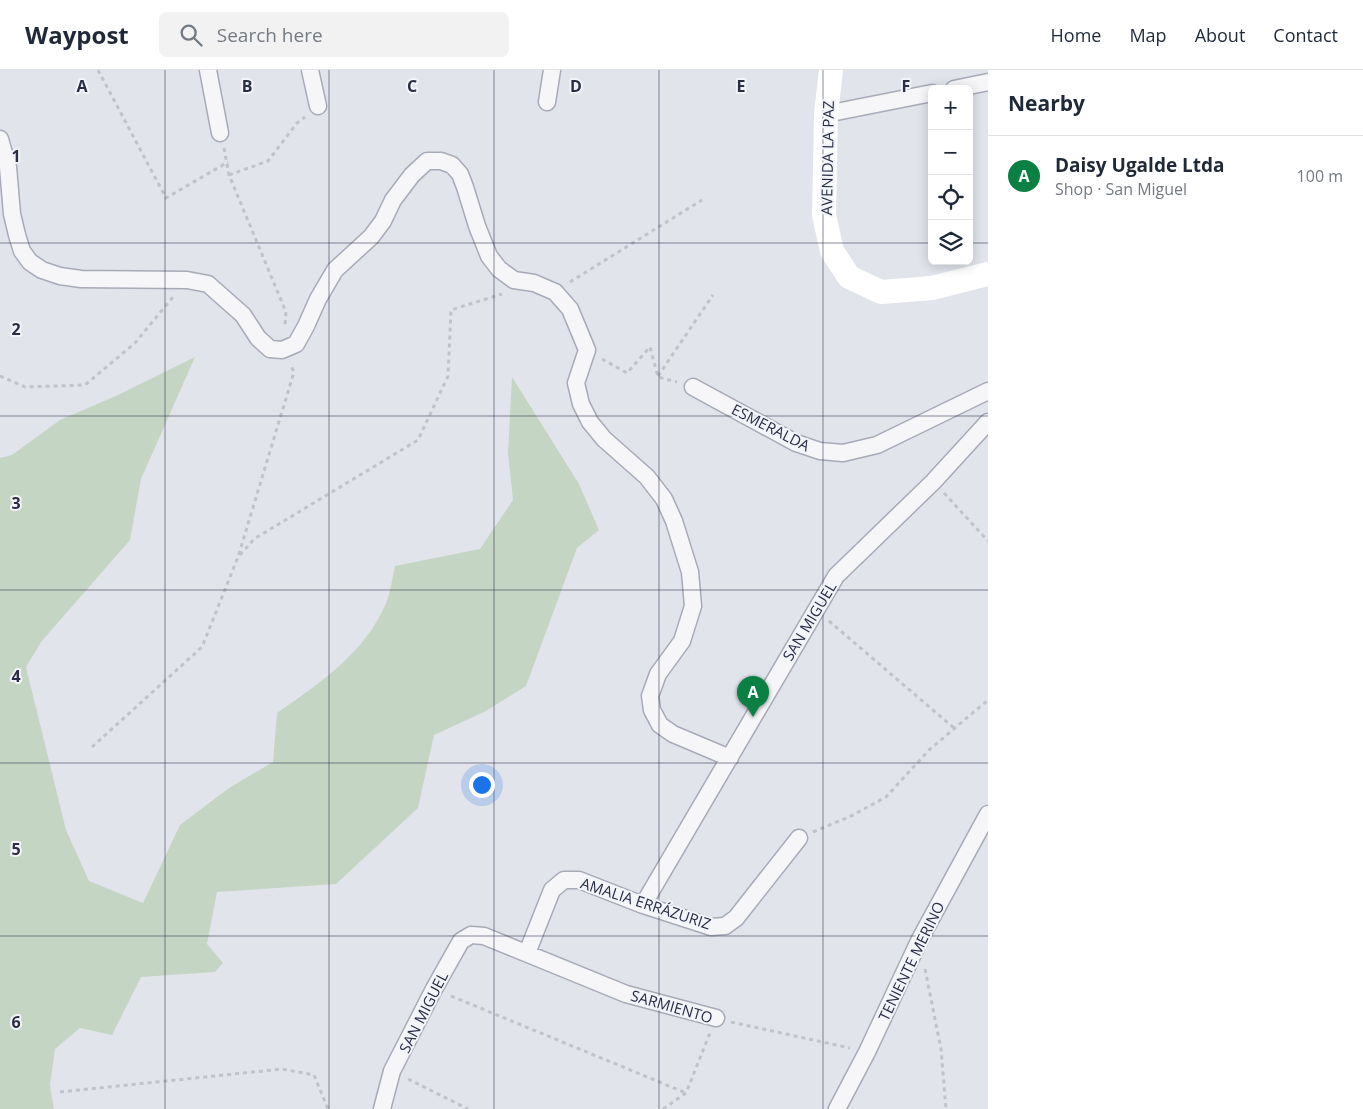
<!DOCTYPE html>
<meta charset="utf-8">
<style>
body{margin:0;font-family:"Open Sans",sans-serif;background:#f2f2f3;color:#1f2937}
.controls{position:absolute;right:15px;top:15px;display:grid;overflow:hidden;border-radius:8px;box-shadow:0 2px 12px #0003}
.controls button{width:45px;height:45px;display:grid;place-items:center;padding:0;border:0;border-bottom:1px solid #e0e1e3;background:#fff;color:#1f2937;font:25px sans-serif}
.you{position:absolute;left:481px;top:714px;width:18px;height:18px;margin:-12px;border:4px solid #fff;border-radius:50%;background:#1a73e8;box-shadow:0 0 0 8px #1a73e833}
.badge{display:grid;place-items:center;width:32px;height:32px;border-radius:50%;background:#0b8043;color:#fff;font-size:16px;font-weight:700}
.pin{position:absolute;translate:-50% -41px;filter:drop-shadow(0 1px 2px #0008)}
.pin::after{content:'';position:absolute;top:26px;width:18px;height:15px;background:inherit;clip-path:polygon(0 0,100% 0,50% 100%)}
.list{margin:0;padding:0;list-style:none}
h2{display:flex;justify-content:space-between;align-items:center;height:65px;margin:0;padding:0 20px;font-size:21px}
h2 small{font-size:16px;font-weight:400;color:#747a83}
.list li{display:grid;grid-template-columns:32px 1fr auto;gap:15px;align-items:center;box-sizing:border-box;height:80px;padding:0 20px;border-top:1px solid #e0e1e3}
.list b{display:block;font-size:19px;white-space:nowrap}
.list p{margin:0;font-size:16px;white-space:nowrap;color:#747a83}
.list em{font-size:16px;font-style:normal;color:#747a83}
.icon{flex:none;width:28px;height:28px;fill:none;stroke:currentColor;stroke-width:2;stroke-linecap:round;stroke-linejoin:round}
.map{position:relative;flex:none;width:988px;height:1039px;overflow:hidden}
header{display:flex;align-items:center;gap:30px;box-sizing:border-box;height:70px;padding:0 25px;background:#fff;border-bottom:1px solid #e0e1e3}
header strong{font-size:24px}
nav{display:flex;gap:28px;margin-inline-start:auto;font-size:18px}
.search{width:350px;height:45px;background:#f2f2f3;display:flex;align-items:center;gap:12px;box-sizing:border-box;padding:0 18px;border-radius:8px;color:#747a83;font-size:19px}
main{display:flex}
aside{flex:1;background:#fff}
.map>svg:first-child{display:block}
.green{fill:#c4d6c3}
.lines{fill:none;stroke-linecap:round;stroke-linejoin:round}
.street-casing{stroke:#a7aab7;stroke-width:19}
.path{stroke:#c1c2ca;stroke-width:3;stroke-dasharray:4 4;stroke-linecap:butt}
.street{stroke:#f6f6f9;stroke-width:16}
.secondary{stroke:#fff;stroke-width:24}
.grid{fill:none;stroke:#292e45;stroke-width:1;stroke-opacity:0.55}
.labels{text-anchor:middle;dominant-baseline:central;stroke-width:4;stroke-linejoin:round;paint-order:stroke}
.street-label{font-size:15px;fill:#292e45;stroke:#f2f4f9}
.grid-label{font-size:16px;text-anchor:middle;font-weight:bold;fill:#292e45;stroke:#f2f4f9;stroke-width:4;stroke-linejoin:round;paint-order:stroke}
</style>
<header>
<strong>Waypost</strong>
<div class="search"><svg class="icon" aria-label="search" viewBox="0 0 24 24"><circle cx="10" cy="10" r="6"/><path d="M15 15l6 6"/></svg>Search here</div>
<nav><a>Home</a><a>Map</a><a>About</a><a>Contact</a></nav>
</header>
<main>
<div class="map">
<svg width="988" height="1039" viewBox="0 0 988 1039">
<rect width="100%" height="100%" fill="#e2e4ec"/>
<path class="green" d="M195 287 141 409 130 470 41 572 26 597 66 760 89 811 143 833 180 755 229 718 273 692 277 643C320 613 365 583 386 533 391 522 392 508 395 496L480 479 513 430 508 383 512 307 579 414 599 460 577 478 526 616 486 641 434 665 418 738 336 814 217 822 207 874 223 893 215 902 141 907 112 965 80 958 55 979 50 1015 54 1039H0V388L12 385 60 350 118 325Z"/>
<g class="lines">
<g class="street-casing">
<path id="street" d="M208 0 220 63
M310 0 318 36
M954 19 988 12
M547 32 552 0
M826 44 932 23
M0 69 8 97 12 144 17 165 22 181 30 192 42 200 60 206 81 209 187 210 208 214 243 245 258 268 270 279 282 280 296 274 306 256 318 229 335 200 371 167 383 151 393 130 412 105 427 91H441L452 95 460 104 465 117 477 156 489 186 499 199 514 210 534 213 555 222 570 239 587 280 576 313 581 334 590 352 604 369 647 407 664 429 674 451 690 502 693 536 682 571 658 604 650 626 652 640 660 655 673 664 730 688
M693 317 796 373 820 381 843 383 877 375 988 321
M643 835 836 506 933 412 988 352
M527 883 552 820 564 810H579L643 835 711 857 725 856 736 848 799 768
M382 1039 392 1001 434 919 461 871 471 865 484 866 626 924 716 948
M837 1039 867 982 920 869 988 744"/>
</g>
<path class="path" d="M98 0 166 128 228 92
M224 78 229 105 286 242 285 255
M229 105 268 91 297 53 305 47
M570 212 702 130
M602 289 627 303 650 277 658 307 677 312
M0 306 25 317 85 315 135 273 173 227
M658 306 713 225
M944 423 988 471
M240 485 254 469 418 370 448 306 451 240 502 224
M829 551 954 658
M92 677 202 577 238 487 294 302 290 294
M813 762 851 746 886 727 929 680 988 630
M925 899 941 979 946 1039
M451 926 686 1023
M731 952 850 978
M408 1009 468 1039
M60 1022 282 999 314 1005 328 1039
M663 1039 686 1023 710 963"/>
<use href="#street" class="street"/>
<path class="secondary" d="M831 0 826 44 824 145 832 181 849 207 881 222 932 218 988 204"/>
</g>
<path class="grid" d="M165 0V1039M329 0V1039M494 0V1039M659 0V1039M823 0V1039M0 173H932M969 173H988M0 346H988M0 520H988M0 693H988M0 866H988"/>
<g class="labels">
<g class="street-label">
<text transform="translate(827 88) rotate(-89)">AVENIDA LA PAZ</text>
<text transform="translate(771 357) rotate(27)">ESMERALDA</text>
<text transform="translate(809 551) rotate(-59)">SAN MIGUEL</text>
<text transform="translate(646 833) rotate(18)">AMALIA ERRÁZURIZ</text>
<text transform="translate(911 891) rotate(-64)">TENIENTE MERINO</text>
<text transform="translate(672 936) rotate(16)">SARMIENTO</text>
<text transform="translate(423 942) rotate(-63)">SAN MIGUEL</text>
</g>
</g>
<g class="grid-label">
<text x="82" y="22">A</text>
<text x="247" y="22">B</text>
<text x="412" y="22">C</text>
<text x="576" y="22">D</text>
<text x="741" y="22">E</text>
<text x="906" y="22">F</text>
<text x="16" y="92">1</text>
<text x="16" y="265">2</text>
<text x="16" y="439">3</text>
<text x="16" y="612">4</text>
<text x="16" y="785">5</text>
<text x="16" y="958">6</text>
</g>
</svg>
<div class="controls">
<button>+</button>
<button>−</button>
<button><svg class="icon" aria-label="locate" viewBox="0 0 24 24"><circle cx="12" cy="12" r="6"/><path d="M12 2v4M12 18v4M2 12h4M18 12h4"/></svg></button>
<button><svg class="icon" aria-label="layers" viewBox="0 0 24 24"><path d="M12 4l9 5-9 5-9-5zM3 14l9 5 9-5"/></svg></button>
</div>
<div class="you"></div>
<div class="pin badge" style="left:753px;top:647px">A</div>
</div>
<aside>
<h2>Nearby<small></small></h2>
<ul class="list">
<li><span class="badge">A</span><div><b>Daisy Ugalde Ltda</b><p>Shop · San Miguel</p></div><em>100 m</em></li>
</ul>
</aside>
</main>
